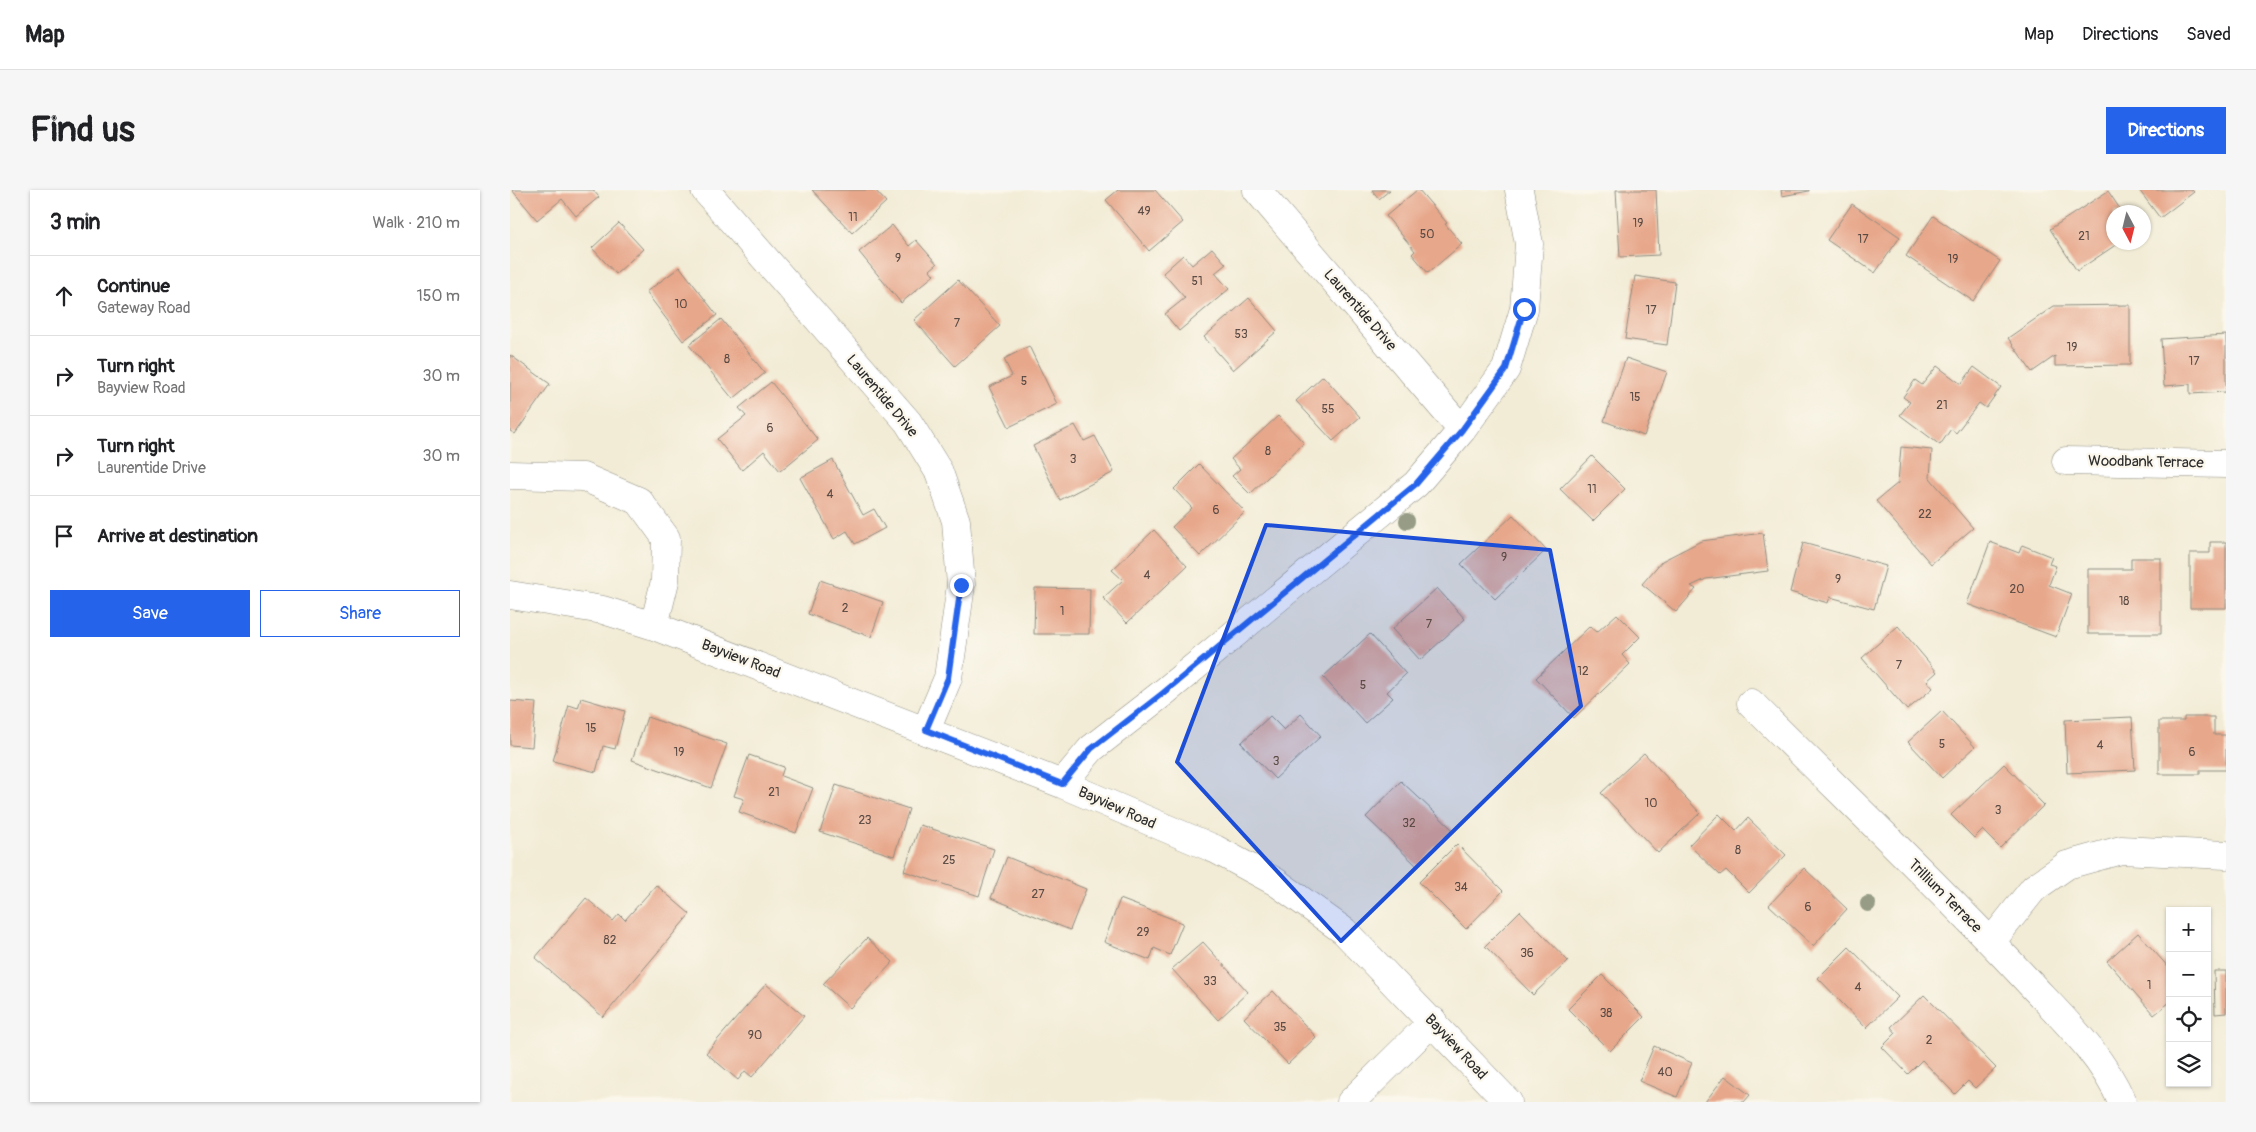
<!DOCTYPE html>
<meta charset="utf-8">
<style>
body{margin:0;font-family:Pangolin,sans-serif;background:#f6f6f6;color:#202124}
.controls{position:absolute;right:15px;bottom:15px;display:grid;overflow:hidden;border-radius:0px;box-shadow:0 1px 4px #0004}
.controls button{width:45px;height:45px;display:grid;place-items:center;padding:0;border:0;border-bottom:1px solid #e0e0e0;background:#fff;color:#202124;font:25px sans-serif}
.compass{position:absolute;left:1596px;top:15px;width:45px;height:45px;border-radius:50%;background:#fff;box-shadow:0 1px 4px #0004;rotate:173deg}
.stop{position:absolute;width:15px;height:15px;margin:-11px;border:4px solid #2563eb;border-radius:50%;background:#fff}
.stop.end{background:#2563eb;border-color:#fff;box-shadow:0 1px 5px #0008}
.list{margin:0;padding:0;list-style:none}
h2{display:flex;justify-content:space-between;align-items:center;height:65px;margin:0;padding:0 20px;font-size:21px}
h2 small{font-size:16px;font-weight:400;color:#757577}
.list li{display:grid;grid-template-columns:32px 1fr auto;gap:15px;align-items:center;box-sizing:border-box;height:80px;padding:0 20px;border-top:1px solid #e0e0e0}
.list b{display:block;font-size:19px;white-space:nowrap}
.list p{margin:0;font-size:16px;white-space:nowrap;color:#757577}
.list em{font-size:16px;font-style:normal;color:#757577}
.actions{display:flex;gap:10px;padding:15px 20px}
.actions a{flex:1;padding:11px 0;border:1px solid #2563eb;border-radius:0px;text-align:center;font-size:18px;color:#2563eb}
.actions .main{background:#2563eb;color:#fff}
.icon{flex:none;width:28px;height:28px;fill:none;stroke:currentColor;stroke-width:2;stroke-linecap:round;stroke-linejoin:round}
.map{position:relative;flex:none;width:1716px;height:912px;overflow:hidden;border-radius:0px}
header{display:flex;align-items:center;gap:30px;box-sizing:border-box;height:70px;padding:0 25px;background:#fff;border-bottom:1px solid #e0e0e0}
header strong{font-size:24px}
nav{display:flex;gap:28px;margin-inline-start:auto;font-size:18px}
.intro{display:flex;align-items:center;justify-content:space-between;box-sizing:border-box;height:120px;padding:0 30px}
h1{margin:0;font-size:35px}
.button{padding:12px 22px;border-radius:0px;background:#2563eb;color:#fff;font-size:18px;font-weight:700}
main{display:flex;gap:30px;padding:0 30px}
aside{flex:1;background:#fff;border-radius:0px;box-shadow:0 1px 4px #0004}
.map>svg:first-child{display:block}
.building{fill:#e7a78b}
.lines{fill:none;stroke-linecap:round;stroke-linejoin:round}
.minor-casing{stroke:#8e8c80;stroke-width:29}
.minor{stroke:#fff;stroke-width:28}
.tree{fill:#969c85}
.route{stroke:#2563eb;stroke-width:6}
.marked{fill:#1d4ed8;fill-opacity:0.2;stroke:#1d4ed8;stroke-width:4;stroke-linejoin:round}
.labels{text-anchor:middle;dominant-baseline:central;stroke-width:4.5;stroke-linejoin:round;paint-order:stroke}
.number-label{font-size:12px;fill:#5a4a43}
.street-label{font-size:15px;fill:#2b2b2b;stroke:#fbf7ec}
</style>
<header>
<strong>Map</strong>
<nav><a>Map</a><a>Directions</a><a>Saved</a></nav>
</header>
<div class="intro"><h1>Find us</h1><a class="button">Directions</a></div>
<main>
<aside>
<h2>3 min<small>Walk · 210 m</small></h2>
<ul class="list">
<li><svg class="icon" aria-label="ahead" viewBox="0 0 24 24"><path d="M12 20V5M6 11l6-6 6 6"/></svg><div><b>Continue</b><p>Gateway Road</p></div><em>150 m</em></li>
<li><svg class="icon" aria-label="right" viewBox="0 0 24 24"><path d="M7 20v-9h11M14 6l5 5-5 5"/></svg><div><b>Turn right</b><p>Bayview Road</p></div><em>30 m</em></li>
<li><svg class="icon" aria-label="right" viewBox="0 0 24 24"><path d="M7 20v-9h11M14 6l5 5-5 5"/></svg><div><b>Turn right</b><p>Laurentide Drive</p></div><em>30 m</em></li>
<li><svg class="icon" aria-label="arrive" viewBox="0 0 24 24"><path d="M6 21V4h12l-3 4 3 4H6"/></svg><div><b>Arrive at destination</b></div></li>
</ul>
<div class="actions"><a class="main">Save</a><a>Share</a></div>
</aside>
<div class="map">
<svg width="1716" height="912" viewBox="0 0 1716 912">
<rect width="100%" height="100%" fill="#fbf7ec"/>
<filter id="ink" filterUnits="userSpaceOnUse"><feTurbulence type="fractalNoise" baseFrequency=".02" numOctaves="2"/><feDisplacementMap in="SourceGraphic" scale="10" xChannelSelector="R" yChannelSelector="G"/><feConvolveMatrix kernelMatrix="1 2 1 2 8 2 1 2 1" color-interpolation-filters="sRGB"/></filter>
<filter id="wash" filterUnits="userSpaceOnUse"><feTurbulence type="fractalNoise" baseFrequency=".0096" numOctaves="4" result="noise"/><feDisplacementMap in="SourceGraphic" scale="20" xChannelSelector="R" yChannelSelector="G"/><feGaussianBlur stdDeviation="1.12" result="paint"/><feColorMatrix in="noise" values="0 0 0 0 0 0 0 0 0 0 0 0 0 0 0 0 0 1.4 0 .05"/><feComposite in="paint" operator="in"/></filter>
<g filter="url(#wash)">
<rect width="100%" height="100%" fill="#f2ecd6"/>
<g id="blocks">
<path class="building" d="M2 0H83L89 7 66 26 52 9 27 30Z
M302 0H365L376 12 342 43Z
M608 0H645L673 32 639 61 596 10Z
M862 0H880L869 9Z
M907 0H909L937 33 935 34 952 54 918 83 902 64 905 61 876 26Z
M1106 0H1146L1149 65 1110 67Z
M1271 0H1299V1L1272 6Z
M1629 0H1682L1684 2 1650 28Z
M1598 1 1612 22H1604V52H1610L1567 81 1540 39Z
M1342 14 1390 47 1365 83 1317 50Z
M1423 26 1490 71 1463 111 1396 66Z
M109 33 133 59 106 84 82 58Z
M382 35 399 56 406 50 427 74 420 80 424 85 391 113 349 62Z
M702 58 716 74 705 83 719 99 669 141 655 124 675 108 653 83 673 65 682 75Z
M170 77 207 125 173 151 136 102Z
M1125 86 1165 92 1157 155 1115 149Z
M448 90 490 136 445 176 404 130Z
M739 108 767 141 723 180 694 147Z
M1620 115V175L1545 176V166L1522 182 1498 148 1544 116Z
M211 129 255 183 223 209 179 155Z
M1716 145V202L1680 204V194L1654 196 1651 149Z
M519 156 547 214 499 237 479 197 502 186 494 169Z
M0 165 40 194 5 244 0 241Z
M1116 168 1157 182 1134 246 1094 231Z
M1427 176 1451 194 1464 177 1491 197 1476 218 1469 213 1446 243 1441 239 1430 255 1390 225 1400 212 1393 207 1405 190 1412 195Z
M813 186 850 227 823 251 786 211Z
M261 192 308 250 270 281 254 261 232 280 207 249 236 226 229 218Z
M768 226 794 253 740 304 722 286 730 279 721 269Z
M565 235 574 251 585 246 604 282 550 310 523 256Z
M1391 257 1422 260 1420 288 1463 338 1421 374 1366 311 1388 293Z
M1082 266 1115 299 1083 331 1050 299Z
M323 270 353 325 364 319 375 338 345 354 337 341 324 349 290 288Z
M689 274 735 322 690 366 662 337 682 318 664 299Z
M1003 325 1036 360 985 409 951 374Z
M644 340 677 376 617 433 593 408 613 390 602 380Z
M1253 343 1258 381 1196 389 1181 396 1186 399 1166 422 1132 394 1152 371 1191 351Z
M1480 352 1509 363 1512 355 1542 367 1539 374 1546 376 1539 395 1562 404 1546 447 1457 414Z
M1700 352H1716V418H1680V363H1700Z
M1293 353 1376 376 1364 419 1320 407 1318 413 1280 402Z
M1621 368H1651V444H1578V379H1621Z
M310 390 373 412 361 447 298 424Z
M525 398 580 399 579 444H524Z
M927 398 955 429 910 470 882 439Z
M1107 424 1130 447 1112 465 1120 474 1064 528 1026 488 1080 436 1087 442Z
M1388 436 1427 482 1417 491 1423 498 1397 520 1352 468Z
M860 444 896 484 877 502 883 508 855 533 813 487Z
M71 508 115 521 105 559 93 556 86 582 43 571 59 515 68 518Z
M0 511 26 513 22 557 0 555Z
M1432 521 1465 557 1432 588 1398 552Z
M791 524 811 546 765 589 731 553 760 526 774 540Z
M137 527 217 554 201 598 122 570Z
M1622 527 1625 580 1557 583 1555 530Z
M1674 527H1704V545H1716V580H1690V584H1649V531H1674Z
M1134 563 1190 623 1148 663 1091 603Z
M239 565 274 577 271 586 303 598 286 643 229 622 234 609 224 606Z
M1494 574 1534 615 1490 658 1472 640 1464 648 1441 625Z
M891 591 942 639 907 676 856 627Z
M326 595 399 619 384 666 310 642Z
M1209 624 1226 641 1238 628 1276 665 1239 703 1216 680 1210 685 1179 655Z
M410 635 484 659 469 706 394 681Z
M947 654 993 701 956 739 909 692Z
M497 667 576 699 560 740 481 708Z
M1294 678 1337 719 1303 756 1259 715Z
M146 695 180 724 93 827 25 768 76 708 103 731 109 724 115 730Z
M610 709 673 733 660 765 644 758 640 770 594 752Z
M1010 721 1058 771 1023 805 975 756Z
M1628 743 1660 779V812L1644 825 1597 771Z
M357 748 383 772 340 818 313 794Z
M693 752 738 802 708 830 662 779Z
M1339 757 1388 807 1356 838 1308 788Z
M1704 781H1716V823L1705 824Z
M1092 785 1134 827 1100 861 1058 819Z
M256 794 294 826 242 887 235 881 228 890 196 863Z
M763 801 806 847 778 874 734 828Z
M1414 805 1486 878 1465 898 1458 891 1445 904 1412 870 1398 884 1372 857 1386 843 1381 837Z
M1144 856 1182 873 1167 907 1129 891Z
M1215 886 1240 905 1234 912H1195Z"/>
</g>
</g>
<g filter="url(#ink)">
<use href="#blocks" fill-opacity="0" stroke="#8e8c80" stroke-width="1"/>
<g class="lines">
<g class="minor-casing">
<path id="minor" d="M195 0 398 232 429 282 446 331 451 395 438 488 416 540
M747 0 952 240
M1556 271 1716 274
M0 285 73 287 129 311 156 348 155 391 144 436
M0 405 93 420 144 436 552 594 705 659 766 692 834 741 998 912
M1241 513C1332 604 1426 693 1514 787 1549 825 1592 864 1612 912
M552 594 581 559 653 503 906 294 952 240 996 179 1014 119 1019 54 1009 0
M1481 752 1524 698 1557 675 1611 660 1716 665
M841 912 923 831"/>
</g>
<use href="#minor" class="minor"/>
</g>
<g class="tree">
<circle cx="897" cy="331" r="8"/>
<circle cx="1358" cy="714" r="8"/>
</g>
</g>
<g class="lines" filter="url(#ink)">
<path class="route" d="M451 395 438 488 416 540 552 594 581 559 653 503 906 294 952 240 996 179 1014 119"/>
</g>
<path class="marked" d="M756 335 1040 360 1071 516 831 751 667 572Z"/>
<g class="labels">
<g class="number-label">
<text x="634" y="21">49</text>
<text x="343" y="27">11</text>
<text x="1128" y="33">19</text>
<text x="917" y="44">50</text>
<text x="1574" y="46">21</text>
<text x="1353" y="49">17</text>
<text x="388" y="68">9</text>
<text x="1443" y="69">19</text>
<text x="687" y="91">51</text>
<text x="171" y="114">10</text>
<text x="1141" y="120">17</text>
<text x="447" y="133">7</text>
<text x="731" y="144">53</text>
<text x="1562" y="157">19</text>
<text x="217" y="169">8</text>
<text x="1684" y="171">17</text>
<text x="514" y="191">5</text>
<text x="1125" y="207">15</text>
<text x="1432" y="215">21</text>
<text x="818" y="219">55</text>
<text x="260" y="238">6</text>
<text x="758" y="261">8</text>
<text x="563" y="269">3</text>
<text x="1082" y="299">11</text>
<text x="320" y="304">4</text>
<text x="706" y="320">6</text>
<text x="1415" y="324">22</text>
<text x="994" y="367">9</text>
<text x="637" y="385">4</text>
<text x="1328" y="389">9</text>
<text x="1507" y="399">20</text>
<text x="1614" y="411">18</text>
<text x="335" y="418">2</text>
<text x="552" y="421">1</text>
<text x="919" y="434">7</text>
<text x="1389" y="475">7</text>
<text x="1073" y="481">12</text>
<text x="853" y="495">5</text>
<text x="81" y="538">15</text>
<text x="1432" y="554">5</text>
<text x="1590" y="555">4</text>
<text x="169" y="562">19</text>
<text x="1682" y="562">6</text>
<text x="766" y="571">3</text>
<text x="264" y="602">21</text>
<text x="1141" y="613">10</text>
<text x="1488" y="620">3</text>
<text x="355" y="630">23</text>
<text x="899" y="633">32</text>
<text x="1228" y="660">8</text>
<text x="439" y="670">25</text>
<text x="951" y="697">34</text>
<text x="528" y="704">27</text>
<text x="1298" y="717">6</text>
<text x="633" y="742">29</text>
<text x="100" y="750">82</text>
<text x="1017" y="763">36</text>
<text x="700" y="791">33</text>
<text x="1639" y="795">1</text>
<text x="1348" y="797">4</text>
<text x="1096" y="823">38</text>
<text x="770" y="837">35</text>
<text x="245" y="845">90</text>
<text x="1419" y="850">2</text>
<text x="1155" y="882">40</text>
</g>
<g class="street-label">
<text transform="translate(850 120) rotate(49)">Laurentide Drive</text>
<text transform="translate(372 206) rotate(50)">Laurentide Drive</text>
<text transform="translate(1636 272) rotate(1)">Woodbank Terrace</text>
<text transform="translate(231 469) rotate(21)">Bayview Road</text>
<text transform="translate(607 618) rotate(24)">Bayview Road</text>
<text transform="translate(1435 706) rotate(45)">Trillium Terrace</text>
<text transform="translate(946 857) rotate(47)">Bayview Road</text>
</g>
</g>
</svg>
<div class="controls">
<button>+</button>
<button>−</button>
<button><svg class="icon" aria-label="locate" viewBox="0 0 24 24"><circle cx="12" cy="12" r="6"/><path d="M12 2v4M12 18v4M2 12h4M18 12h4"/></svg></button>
<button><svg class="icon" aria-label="layers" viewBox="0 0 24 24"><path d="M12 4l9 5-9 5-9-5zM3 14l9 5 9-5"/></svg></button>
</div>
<svg class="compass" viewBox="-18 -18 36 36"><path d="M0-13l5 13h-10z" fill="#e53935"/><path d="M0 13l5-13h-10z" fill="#757577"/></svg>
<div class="stop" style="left:1014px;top:119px"></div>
<div class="stop end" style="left:451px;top:395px"></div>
</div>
</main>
